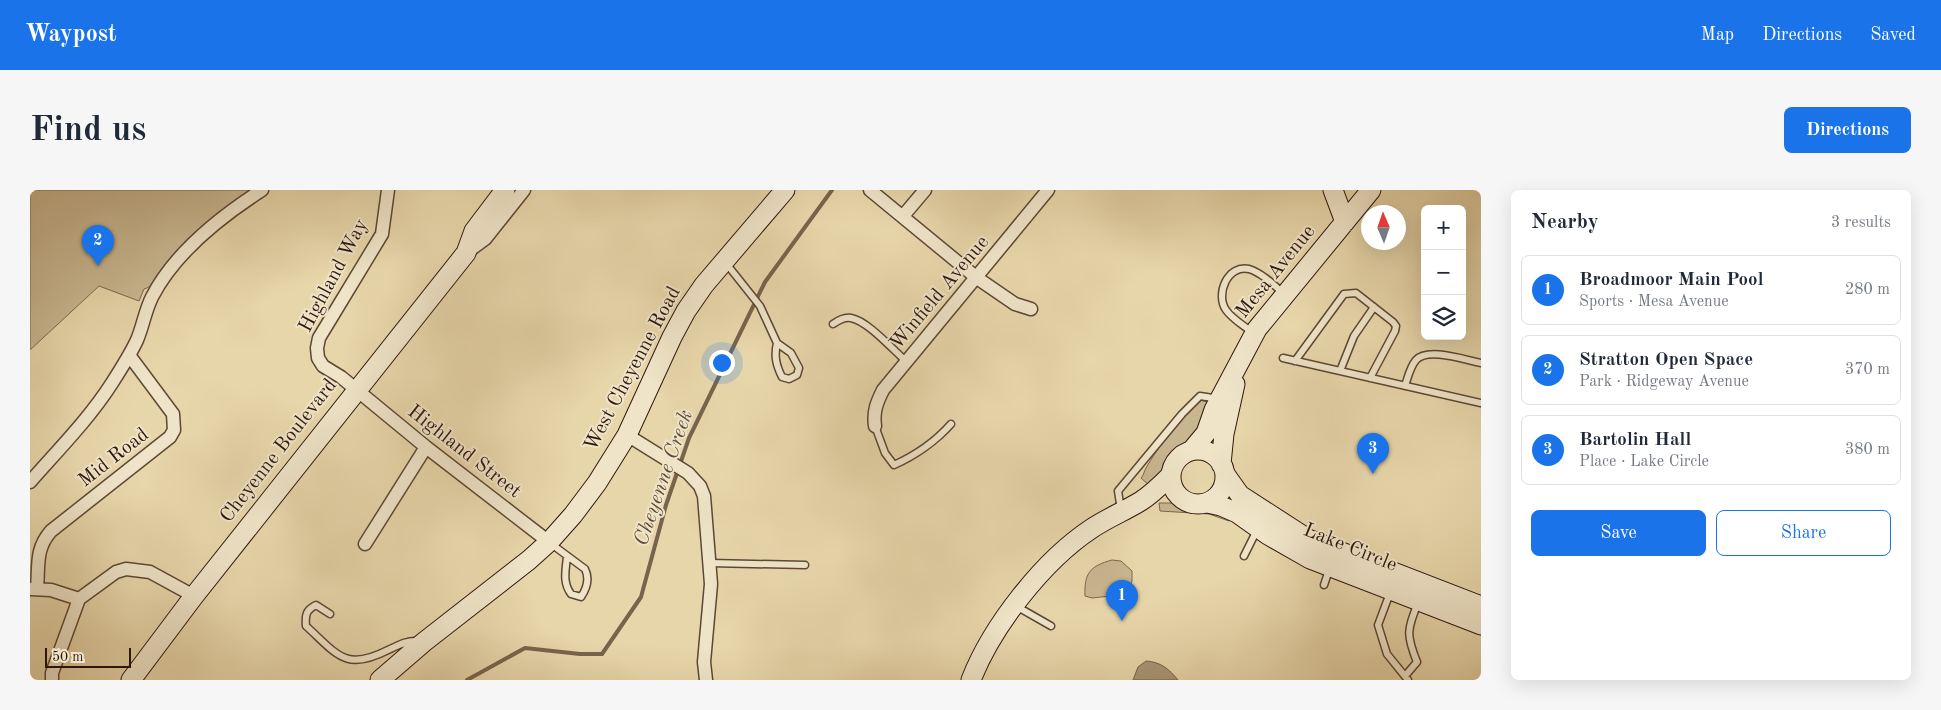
<!DOCTYPE html>
<meta charset="utf-8">
<style>
body{margin:0;font-family:"Old Standard TT",serif;background:#f6f6f7;color:#1f2937}
.controls{position:absolute;right:15px;top:15px;display:grid;overflow:hidden;border-radius:8px;box-shadow:0 5px 20px #0002}
.controls button{width:45px;height:45px;display:grid;place-items:center;padding:0;border:0;border-bottom:1px solid #e0e1e3;background:#fff;color:#1f2937;font:25px sans-serif}
.compass{position:absolute;left:1331px;top:15px;width:45px;height:45px;border-radius:50%;background:#fff;box-shadow:0 5px 20px #0002;rotate:358deg}
.scale{position:absolute;left:15px;bottom:12px;width:86px;box-sizing:border-box;padding-left:5px;border:2px solid #2f170f;border-top:0;font-size:14px;line-height:18px;white-space:nowrap;color:#2f170f;-webkit-text-stroke:4px #efe4c8;paint-order:stroke}
.you{position:absolute;left:691px;top:172px;width:18px;height:18px;margin:-12px;border:4px solid #fff;border-radius:50%;background:#1a73e8;box-shadow:0 0 0 8px #1a73e833}
.badge{display:grid;place-items:center;width:32px;height:32px;border-radius:50%;background:#1a73e8;color:#fff;font-size:16px;font-weight:700}
.pin{position:absolute;translate:-50% -41px;filter:drop-shadow(0 1px 2px #0008)}
.pin::after{content:'';position:absolute;top:26px;width:18px;height:15px;background:inherit;clip-path:polygon(0 0,100% 0,50% 100%)}
.list{margin:0;padding:0;list-style:none}
h2{display:flex;justify-content:space-between;align-items:center;height:65px;margin:0;padding:0 20px;font-size:21px}
h2 small{font-size:16px;font-weight:400;color:#747a83}
.list li{display:grid;grid-template-columns:32px 1fr auto;gap:15px;align-items:center;box-sizing:border-box;height:70px;margin:0 10px 10px;padding:0 10px;border:1px solid #e0e1e3;border-radius:8px}
.list b{display:block;font-size:19px;white-space:nowrap}
.list p{margin:0;font-size:16px;white-space:nowrap;color:#747a83}
.list em{font-size:16px;font-style:normal;color:#747a83}
.actions{display:flex;gap:10px;padding:15px 20px}
.actions a{flex:1;padding:11px 0;border:1px solid #1a73e8;border-radius:8px;text-align:center;font-size:18px;color:#1a73e8}
.actions .main{background:#1a73e8;color:#fff}
.icon{flex:none;width:28px;height:28px;fill:none;stroke:currentColor;stroke-width:2;stroke-linecap:round;stroke-linejoin:round}
.map{position:relative;flex:none;width:1451px;height:490px;overflow:hidden;border-radius:8px}
header{display:flex;align-items:center;gap:30px;box-sizing:border-box;height:70px;padding:0 25px;background:#1a73e8;color:#fff}
header strong{font-size:24px}
nav{display:flex;gap:28px;margin-inline-start:auto;font-size:18px}
.intro{display:flex;align-items:center;justify-content:space-between;box-sizing:border-box;height:120px;padding:0 30px}
h1{margin:0;font-size:35px}
.button{padding:12px 22px;border-radius:8px;background:#1a73e8;color:#fff;font-size:18px;font-weight:700}
main{display:flex;gap:30px;padding:0 30px}
aside{flex:1;background:#fff;border-radius:8px;box-shadow:0 5px 20px #0002}
.map>svg:first-child{display:block}
.green{fill:#c8b690;stroke:#7c6650}
.water{fill:#a89575;stroke:#78634c}
.lines{fill:none;stroke-linecap:round;stroke-linejoin:round}
.stream{stroke:#78634c;stroke-width:4}
.lane-casing{stroke:#5d4736;stroke-width:9}
.street-casing{stroke:#5d4736;stroke-width:15}
.secondary-casing{stroke:#2f170f;stroke-width:21}
.lane{stroke:#efe4c8;stroke-width:6}
.street{stroke:#efe4c8;stroke-width:12}
.secondary{stroke:#efe4c8;stroke-width:19}
.labels{text-anchor:middle;dominant-baseline:central;stroke-width:4;stroke-linejoin:round;paint-order:stroke}
.street-label{font-size:20px;fill:#2f170f;stroke:#efe4c8}
.water-label{font-size:21px;font-style:italic;fill:#5f4938;stroke:#efe4c8}
</style>
<header>
<strong>Waypost</strong>
<nav><a>Map</a><a>Directions</a><a>Saved</a></nav>
</header>
<div class="intro"><h1>Find us</h1><a class="button">Directions</a></div>
<main>
<div class="map">
<svg width="1451" height="490" viewBox="0 0 1451 490">
<rect width="100%" height="100%" fill="#e7d6aa"/>
<filter id="stains"><feTurbulence type="fractalNoise" baseFrequency=".004" numOctaves="4"/><feColorMatrix values="0 0 0 0 .2 0 0 0 0 .09 0 0 0 0 .02 0 0 0 .5 -.17"/></filter>
<radialGradient id="worn" r=".72"><stop offset=".6" stop-color="#630" stop-opacity="0"/><stop offset="1" stop-color="#630" stop-opacity=".3"/></radialGradient>
<path class="green" d="M0 0H221C197 19 166 37 146 62 138 73 127 96 114 99L109 111 69 96 0 160Z
M1170 210 1180 213 1174 234 1156 253 1141 264 1131 285 1121 297 1111 288C1114 285 1114 281 1116 278 1126 260 1154 221 1170 210Z
M1129 313H1145L1166 320 1180 319 1202 325 1199 331 1179 324 1130 321Z
M1082 370 1091 371 1102 381V391L1100 397 1090 402 1091 406 1082 410 1080 406 1062 408 1055 406C1054 383 1060 376 1082 370Z"/>
<path class="water" d="M1116 471C1131 472 1139 479 1148 490H1103L1108 477Z"/>
<g class="lines">
<path class="stream" d="M437 490 495 458 550 464H572L611 407 636 315 659 248 735 92 802 0"/>
<g class="lane-casing">
<path id="lane" d="M695 72 730 116 747 153 761 163 769 178 767 185 759 189 752 187C746 175 744 166 747 153
M803 134C809 130 814 127 821 128 838 131 863 160 877 172
M1223 143C1215 136 1203 130 1196 120 1185 104 1198 74 1219 79 1232 83 1244 95 1254 104
M1253 168 1451 213
M1265 171 1314 104 1326 103 1363 132 1366 136 1365 141 1340 188
M1310 181 1324 146 1344 117
M1375 196C1378 187 1380 177 1386 170 1398 157 1435 170 1451 173
M845 236 855 263 864 275C884 266 906 251 921 234
M1091 320 1088 301 1152 224 1170 206 1189 209
M520 353 555 379C560 389 557 398 551 407L541 404C532 392 536 379 537 366
M1214 366 1227 340
M680 373 775 375
M1294 395 1299 380
M1360 403 1348 435 1357 464 1378 490
M986 416 1021 436
M300 424 286 415C276 420 275 425 276 436 307 464 315 482 358 460 367 456 377 450 387 451
M1375 486 1387 472C1376 445 1377 439 1388 413"/>
</g>
<g class="street-casing">
<path id="street" d="M358 0 352 44 289 148 287 158 288 168 293 176 311 187 396 257 519 352
M840 0 947 88 985 114 1001 119
M873 26 895 0
M436 63 455 49 494 0
M845 236C843 221 847 212 853 200L1018 0
M597 245 658 283 670 296 674 306 681 394 674 472 676 490
M0 292C28 260 59 229 82 193 91 179 100 165 107 150 113 136 115 121 122 107 145 62 190 27 232 0
M335 354 396 257
M1 399 21 400 49 409
M7 399C9 376 5 359 21 341L140 247 144 240 143 224 99 165
M22 490V483L49 409 86 382 96 379 120 382 164 406"/>
</g>
<g class="secondary-casing">
<path id="secondary" d="M1303 0 1315 32
M1141 287a27 27 0 1 1 54 0a27 27 0 1 1-54 0Z
M1161 261 1176 243 1184 220 1227 139 1341 0
M1191 274 1194 244 1205 194
M1195 284 1210 305 1278 349 1451 416
M1177 313 1191 316 1207 323 1238 345 1280 369 1451 435
M101 490 164 406 436 63 444 41 475 0
M350 490 394 452 499 370 519 352 543 325 567 293 597 245 642 147 656 121 674 95 755 0
M941 490C962 436 1013 371 1061 339 1077 328 1095 321 1111 311 1122 304 1131 295 1140 286"/>
</g>
<use href="#lane" class="lane"/>
<use href="#street" class="street"/>
<use href="#secondary" class="secondary"/>
</g>
<g class="labels">
<g class="street-label">
<text transform="translate(1246 82) rotate(-51)">Mesa Avenue</text>
<text transform="translate(304 86) rotate(-62)">Highland Way</text>
<text transform="translate(910 103) rotate(-50)">Winfield Avenue</text>
<text transform="translate(603 179) rotate(-62)">West Cheyenne Road</text>
<text transform="translate(249 261) rotate(-52)">Cheyenne Boulevard</text>
<text transform="translate(434 262) rotate(38)">Highland Street</text>
<text transform="translate(84 268) rotate(-38)">Mid Road</text>
<text transform="translate(1320 358) rotate(22)">Lake Circle</text>
</g>
<g class="water-label">
<text transform="translate(634 288) rotate(-71)">Cheyenne Creek</text>
</g>
</g>
<rect width="100%" height="100%" filter="url(#stains)"/>
<rect width="100%" height="100%" fill="url(#worn)"/>
</svg>
<div class="controls">
<button>+</button>
<button>−</button>
<button><svg class="icon" aria-label="layers" viewBox="0 0 24 24"><path d="M12 4l9 5-9 5-9-5zM3 14l9 5 9-5"/></svg></button>
</div>
<svg class="compass" viewBox="-18 -18 36 36"><path d="M0-13l5 13h-10z" fill="#e53935"/><path d="M0 13l5-13h-10z" fill="#747a83"/></svg>
<div class="scale">50 m</div>
<div class="you"></div>
<div class="pin badge" style="left:1092px;top:431px">1</div>
<div class="pin badge" style="left:68px;top:76px">2</div>
<div class="pin badge" style="left:1343px;top:284px">3</div>
</div>
<aside>
<h2>Nearby<small>3 results</small></h2>
<ul class="list">
<li><span class="badge">1</span><div><b>Broadmoor Main Pool</b><p>Sports · Mesa Avenue</p></div><em>280 m</em></li>
<li><span class="badge">2</span><div><b>Stratton Open Space</b><p>Park · Ridgeway Avenue</p></div><em>370 m</em></li>
<li><span class="badge">3</span><div><b>Bartolin Hall</b><p>Place · Lake Circle</p></div><em>380 m</em></li>
</ul>
<div class="actions"><a class="main">Save</a><a>Share</a></div>
</aside>
</main>
